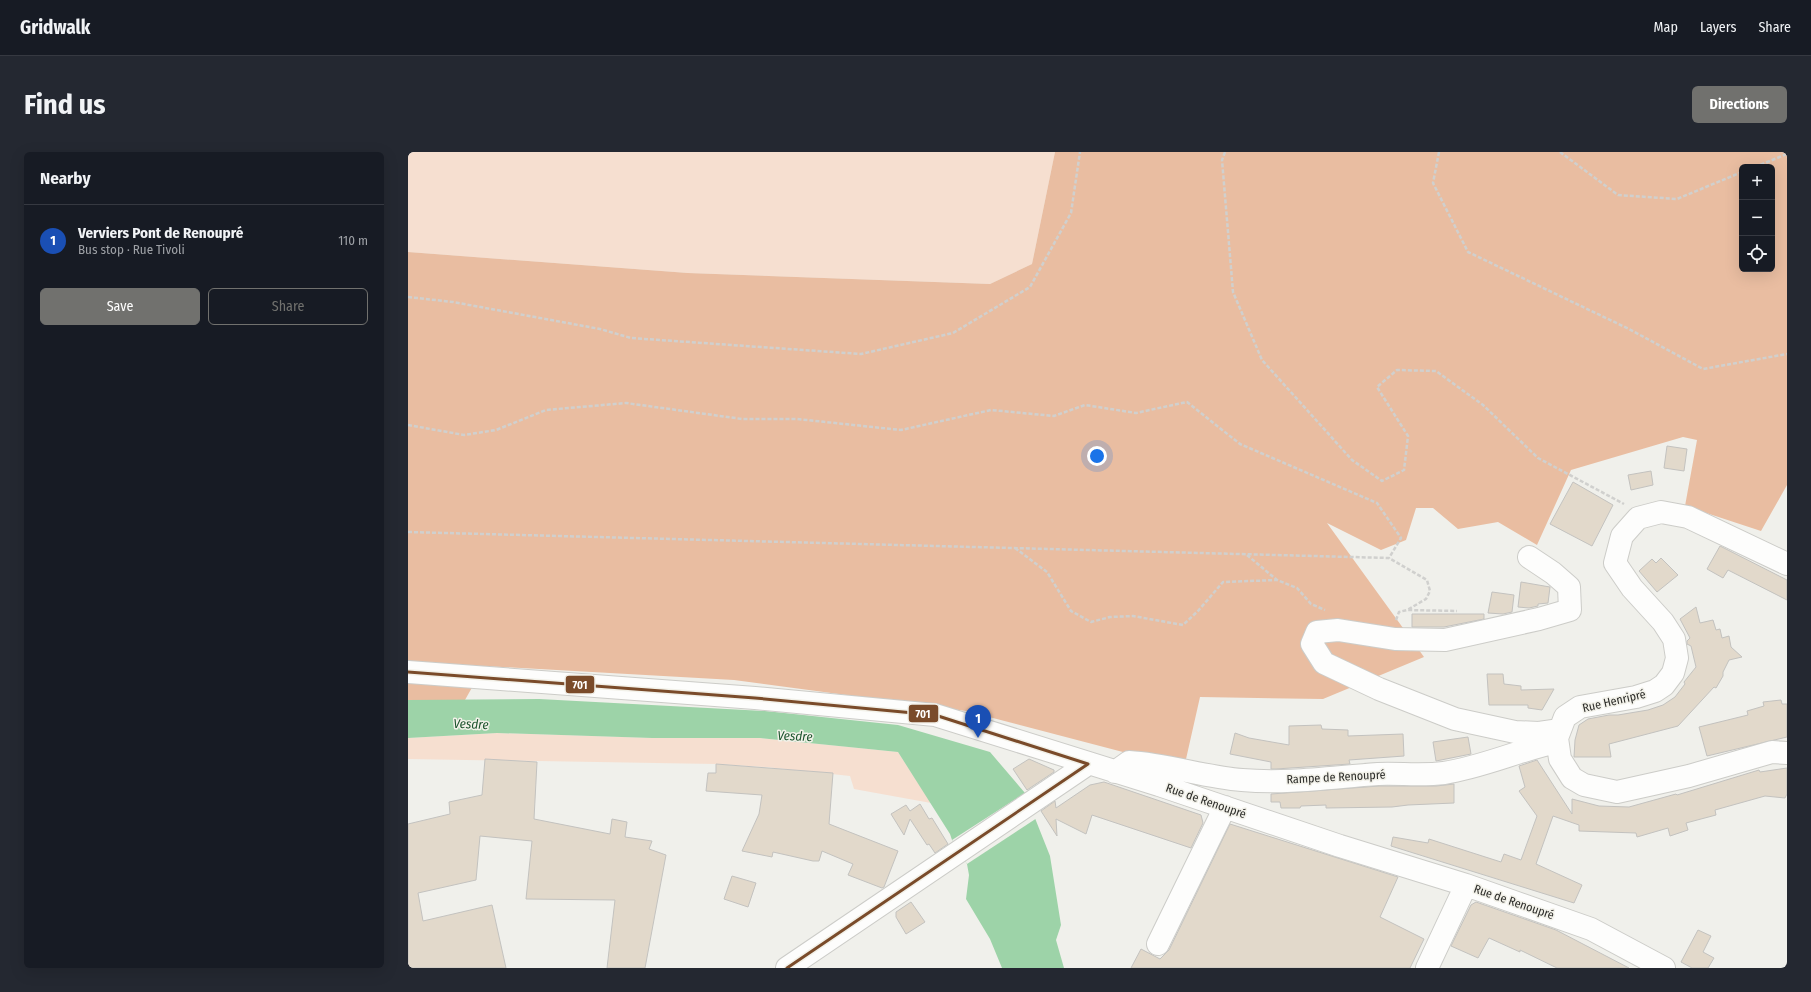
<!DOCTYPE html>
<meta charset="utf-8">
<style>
body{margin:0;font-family:"Fira Sans Condensed",sans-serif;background:#242831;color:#f1f3f6}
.controls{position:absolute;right:12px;top:12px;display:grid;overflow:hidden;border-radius:6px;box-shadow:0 4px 16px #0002}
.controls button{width:36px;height:36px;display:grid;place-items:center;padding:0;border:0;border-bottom:1px solid #363941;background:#171b24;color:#f1f3f6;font:20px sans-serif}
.you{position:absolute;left:689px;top:304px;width:14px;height:14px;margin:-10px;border:3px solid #fff;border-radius:50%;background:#1a73e8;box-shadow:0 0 0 6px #1a73e833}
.badge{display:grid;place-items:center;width:26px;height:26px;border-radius:50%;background:#71716e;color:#fff;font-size:13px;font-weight:700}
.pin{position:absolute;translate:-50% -33px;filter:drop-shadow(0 1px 2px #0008)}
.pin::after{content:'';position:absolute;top:21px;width:14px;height:12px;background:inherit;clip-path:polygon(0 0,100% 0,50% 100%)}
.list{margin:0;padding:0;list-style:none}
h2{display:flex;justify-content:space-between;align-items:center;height:52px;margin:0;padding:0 16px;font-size:17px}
h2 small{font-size:13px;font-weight:400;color:#9ea1a6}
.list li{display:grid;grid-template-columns:26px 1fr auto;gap:12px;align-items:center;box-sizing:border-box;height:72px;padding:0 16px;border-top:1px solid #363941}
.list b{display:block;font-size:15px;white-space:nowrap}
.list p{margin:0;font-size:13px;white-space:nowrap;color:#9ea1a6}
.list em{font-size:13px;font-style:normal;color:#9ea1a6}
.actions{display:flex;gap:8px;padding:12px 16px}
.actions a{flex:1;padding:9px 0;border:1px solid #71716e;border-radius:6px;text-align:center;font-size:14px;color:#71716e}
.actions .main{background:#71716e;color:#fff}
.icon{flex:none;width:22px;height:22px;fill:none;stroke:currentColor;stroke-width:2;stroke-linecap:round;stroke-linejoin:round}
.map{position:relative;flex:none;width:1379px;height:816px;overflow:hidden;border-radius:6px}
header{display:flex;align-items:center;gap:24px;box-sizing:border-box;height:56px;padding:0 20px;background:#171b24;border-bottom:1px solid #363941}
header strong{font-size:19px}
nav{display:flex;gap:22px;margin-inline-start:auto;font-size:14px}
.intro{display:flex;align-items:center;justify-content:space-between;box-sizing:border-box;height:96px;padding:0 24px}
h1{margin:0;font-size:28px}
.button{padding:10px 18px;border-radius:6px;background:#71716e;color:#fff;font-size:14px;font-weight:700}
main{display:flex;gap:24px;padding:0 24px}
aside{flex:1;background:#171b24;border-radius:6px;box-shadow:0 4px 16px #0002}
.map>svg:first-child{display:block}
.green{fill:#f6dfd0}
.forest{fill:#e9bda1;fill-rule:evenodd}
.water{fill:#9dd3a8}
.pier{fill:#f0f0eb}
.building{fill:#e2d9cb;stroke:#c3c2bf}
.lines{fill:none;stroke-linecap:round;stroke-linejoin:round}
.minor-casing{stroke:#ccccc8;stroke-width:24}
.path{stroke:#d0d0ce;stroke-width:2.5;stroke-dasharray:4 2;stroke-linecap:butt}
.minor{stroke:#fdfdfc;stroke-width:22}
.bus-1-casing{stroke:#f2f1e9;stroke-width:6}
.bus-1{stroke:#7a4b2a;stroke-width:3}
.labels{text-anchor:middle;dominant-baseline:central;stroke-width:3;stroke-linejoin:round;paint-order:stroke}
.street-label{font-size:12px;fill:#2d2d2a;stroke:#f2f1e9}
.water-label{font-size:13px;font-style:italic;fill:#1b532c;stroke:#f2f1e9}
.line-badge{stroke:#f2f1e9;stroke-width:1.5}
.badge-label{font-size:11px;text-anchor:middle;font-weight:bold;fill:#fff}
</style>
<header>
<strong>Gridwalk</strong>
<nav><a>Map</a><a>Layers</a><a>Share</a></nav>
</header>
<div class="intro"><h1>Find us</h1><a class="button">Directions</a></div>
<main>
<aside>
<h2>Nearby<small></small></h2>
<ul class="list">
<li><span class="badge" style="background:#1a4fb4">1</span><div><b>Verviers Pont de Renoupré</b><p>Bus stop · Rue Tivoli</p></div><em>110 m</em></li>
</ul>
<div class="actions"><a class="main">Save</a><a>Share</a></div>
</aside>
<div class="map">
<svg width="1379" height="816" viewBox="0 0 1379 816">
<rect width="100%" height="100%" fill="#f0f0eb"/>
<path class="green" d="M0 0H647L624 112 582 132 280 121 0 100Z
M89 581 244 586H352L490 600 523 651 446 637 442 624 358 615 308 612 0 607V586Z"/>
<path class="forest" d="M647 0H1379V333L1353 379 1277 354 1289 288 1275 285 1163 318 1129 393 1090 370 1050 377 1025 356H1008L998 388 973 398 919 371 1016 505 915 547 792 545 776 616 558 559 326 528 76 514 57 548H0V100L280 121 582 132 624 112ZM1334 15H1364V117H1334Z"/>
<path class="water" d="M131 547 357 559 490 573 582 600 617 641 642 704 653 773 648 788 656 816H594L582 787 558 747 561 723 559 712 544 688 542 682 490 600 352 586H244L89 581 0 586V548Z"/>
<path class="pier" d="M617 641 629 666 559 712 544 688Z"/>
<path class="building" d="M1259 294 1279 297 1276 319 1256 316Z
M1243 319 1245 333 1223 338 1220 323Z
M1165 330 1205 353 1184 394 1142 372Z
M1312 394 1379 428V448L1320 418 1315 426 1299 417Z
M1253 406 1270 423 1249 440 1231 419 1244 407 1248 411Z
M1113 430 1142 435 1140 451 1130 452V454L1121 456 1110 455Z
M1084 440 1106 443 1104 460 1095 462 1080 461Z
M1288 455 1292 471 1305 468 1308 478 1312 477 1314 486 1321 484 1323 495 1334 505 1321 508 1315 520V524L1308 536 1306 535 1270 574 1201 592 1203 605H1166L1167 588 1171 573 1180 567 1201 563H1210L1240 558 1255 553 1267 545 1277 532 1276 530 1288 515 1283 494 1279 492V489L1282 486 1272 467Z
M1004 462H1076V467L1036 475H1004Z
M1079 522H1095L1096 532 1113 534V538L1146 537 1134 558 1120 556V553H1081Z
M1373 548 1374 552H1379V585L1299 604 1291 575 1340 563 1339 559 1356 554 1355 550Z
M913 573 914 577 940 578V584L995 582 996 604 941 608 942 612 868 617H863V610L822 602 827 581 841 586 881 593V574Z
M1060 585 1063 602 1028 609 1025 590Z
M77 607 129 610 126 667 202 682 204 667 219 670 217 685 244 689 241 697 258 703 237 816H199L207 748 118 747 124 689 72 684 68 728 10 741 15 769 84 753 98 816H0V672L42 662 41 650 74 643Z
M621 607 646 618V620L619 638 605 617Z
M1129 608 1164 662V647L1191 654 1221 655 1268 642 1269 643 1351 618 1352 620 1379 616V642L1377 646 1357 644 1307 658 1308 663 1278 671 1280 678 1262 684 1260 676 1229 685 1228 681 1171 679V673L1145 664 1128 712 1174 733 1166 751 983 694 985 685 1020 691 1021 687 1093 710 1096 702 1113 708 1129 664 1111 639 1117 635 1111 614Z
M308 612 425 621 421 672 490 699 476 735 474 736 440 723 445 712 414 699 411 709H405L365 700 364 705 334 699 351 662 354 643 298 639 300 621H308Z
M696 630 793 663 795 671 783 696 684 663 678 682 648 667 649 684 633 659 647 649 648 656 682 633Z
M1046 632V651L1000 653 984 655 918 656V653L893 654 892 656H873L872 650H863V642L971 634H1028Z
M512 652 521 667 524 666 540 692 527 701 521 692 519 693 502 667 496 683 483 662 498 653 502 659Z
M822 672 990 725 972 765 1016 787 1002 816H723L733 797 752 807 761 798Z
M324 724 348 731 340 755 316 747Z
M503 750 517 770 498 782 488 765V760Z
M1068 750 1148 778 1221 816H1149L1112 798V800L1081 786 1070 806 1043 794 1063 753Z
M1290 778 1303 784 1295 800 1306 806 1300 816H1284L1273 810Z"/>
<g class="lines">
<g class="minor-casing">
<path id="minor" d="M1121 405 1145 421 1161 435 1162 458 1131 467 1037 488 987 487 930 478 909 480 904 492 916 511 971 537 1047 567 1107 580 1131 581 1152 578
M1379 412 1280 365 1253 360 1230 366 1214 384 1207 411 1224 436 1255 470 1266 487 1269 506 1265 521 1256 533 1247 539 1228 545 1172 555 1157 565 1149 586 1152 607 1164 626 1176 633 1209 640 1281 624 1364 600 1379 601
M0 520 347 546 527 563 751 633 932 694 1058 733 1183 777 1256 816
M707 620 721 610C759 612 796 625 834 628 879 632 925 625 970 622 991 621 1014 624 1036 621 1075 615 1111 598 1149 590
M750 792 817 655
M379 816 680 612
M1019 816 1058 733"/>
</g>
<path class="path" d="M817 0 814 8 825 140 854 208 944 308 974 329 996 318 1000 284 969 235 989 218 1028 219 1075 253 1130 306 1216 352
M1031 0 1025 31 1060 100 1221 177 1295 217 1379 202
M1152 0 1210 43 1269 47 1334 20
M1347 15 1379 2
M0 145 45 150 192 177 223 186 453 202 545 181 622 135 663 61 672 0
M0 273 56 283 88 278 138 258 218 251 334 267H389L493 278 583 258 646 264 677 253 728 261 779 250 832 292 969 351 993 386 981 406
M0 380 981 406 1019 428 1022 439 1018 447 999 458
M607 396 639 420 663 459 683 470 702 465 725 464 775 473 790 459 815 430 869 428 889 436 903 452 917 458
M839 403 869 428
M988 468 991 460 999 458 1049 459"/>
<use href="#minor" class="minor"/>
<g class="bus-1-casing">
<path id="bus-1" d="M0 520 347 546 527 563 680 612
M379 816 680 612"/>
</g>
<use href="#bus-1" class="bus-1"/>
</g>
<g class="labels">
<g class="street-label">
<text transform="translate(1206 549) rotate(-13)">Rue Henripré</text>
<text transform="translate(928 625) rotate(-3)">Rampe de Renoupré</text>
<text transform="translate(798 649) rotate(19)">Rue de Renoupré</text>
<text transform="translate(1106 750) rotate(19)">Rue de Renoupré</text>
</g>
<g class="water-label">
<text transform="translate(63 572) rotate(2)">Vesdre</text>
<text transform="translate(387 584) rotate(2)">Vesdre</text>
</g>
</g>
<g class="line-badge">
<rect x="157" y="523" width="30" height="19" rx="4" fill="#7a4b2a"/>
<rect x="500" y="552" width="31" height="19" rx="4" fill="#7a4b2a"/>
</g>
<g class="badge-label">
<text x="172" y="537">701</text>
<text x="515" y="566">701</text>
</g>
</svg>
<div class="controls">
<button>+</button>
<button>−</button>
<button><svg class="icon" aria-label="locate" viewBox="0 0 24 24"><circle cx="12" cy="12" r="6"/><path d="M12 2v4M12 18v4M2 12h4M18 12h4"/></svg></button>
</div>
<div class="you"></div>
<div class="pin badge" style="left:570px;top:586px;background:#1a4fb4">1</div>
</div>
</main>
